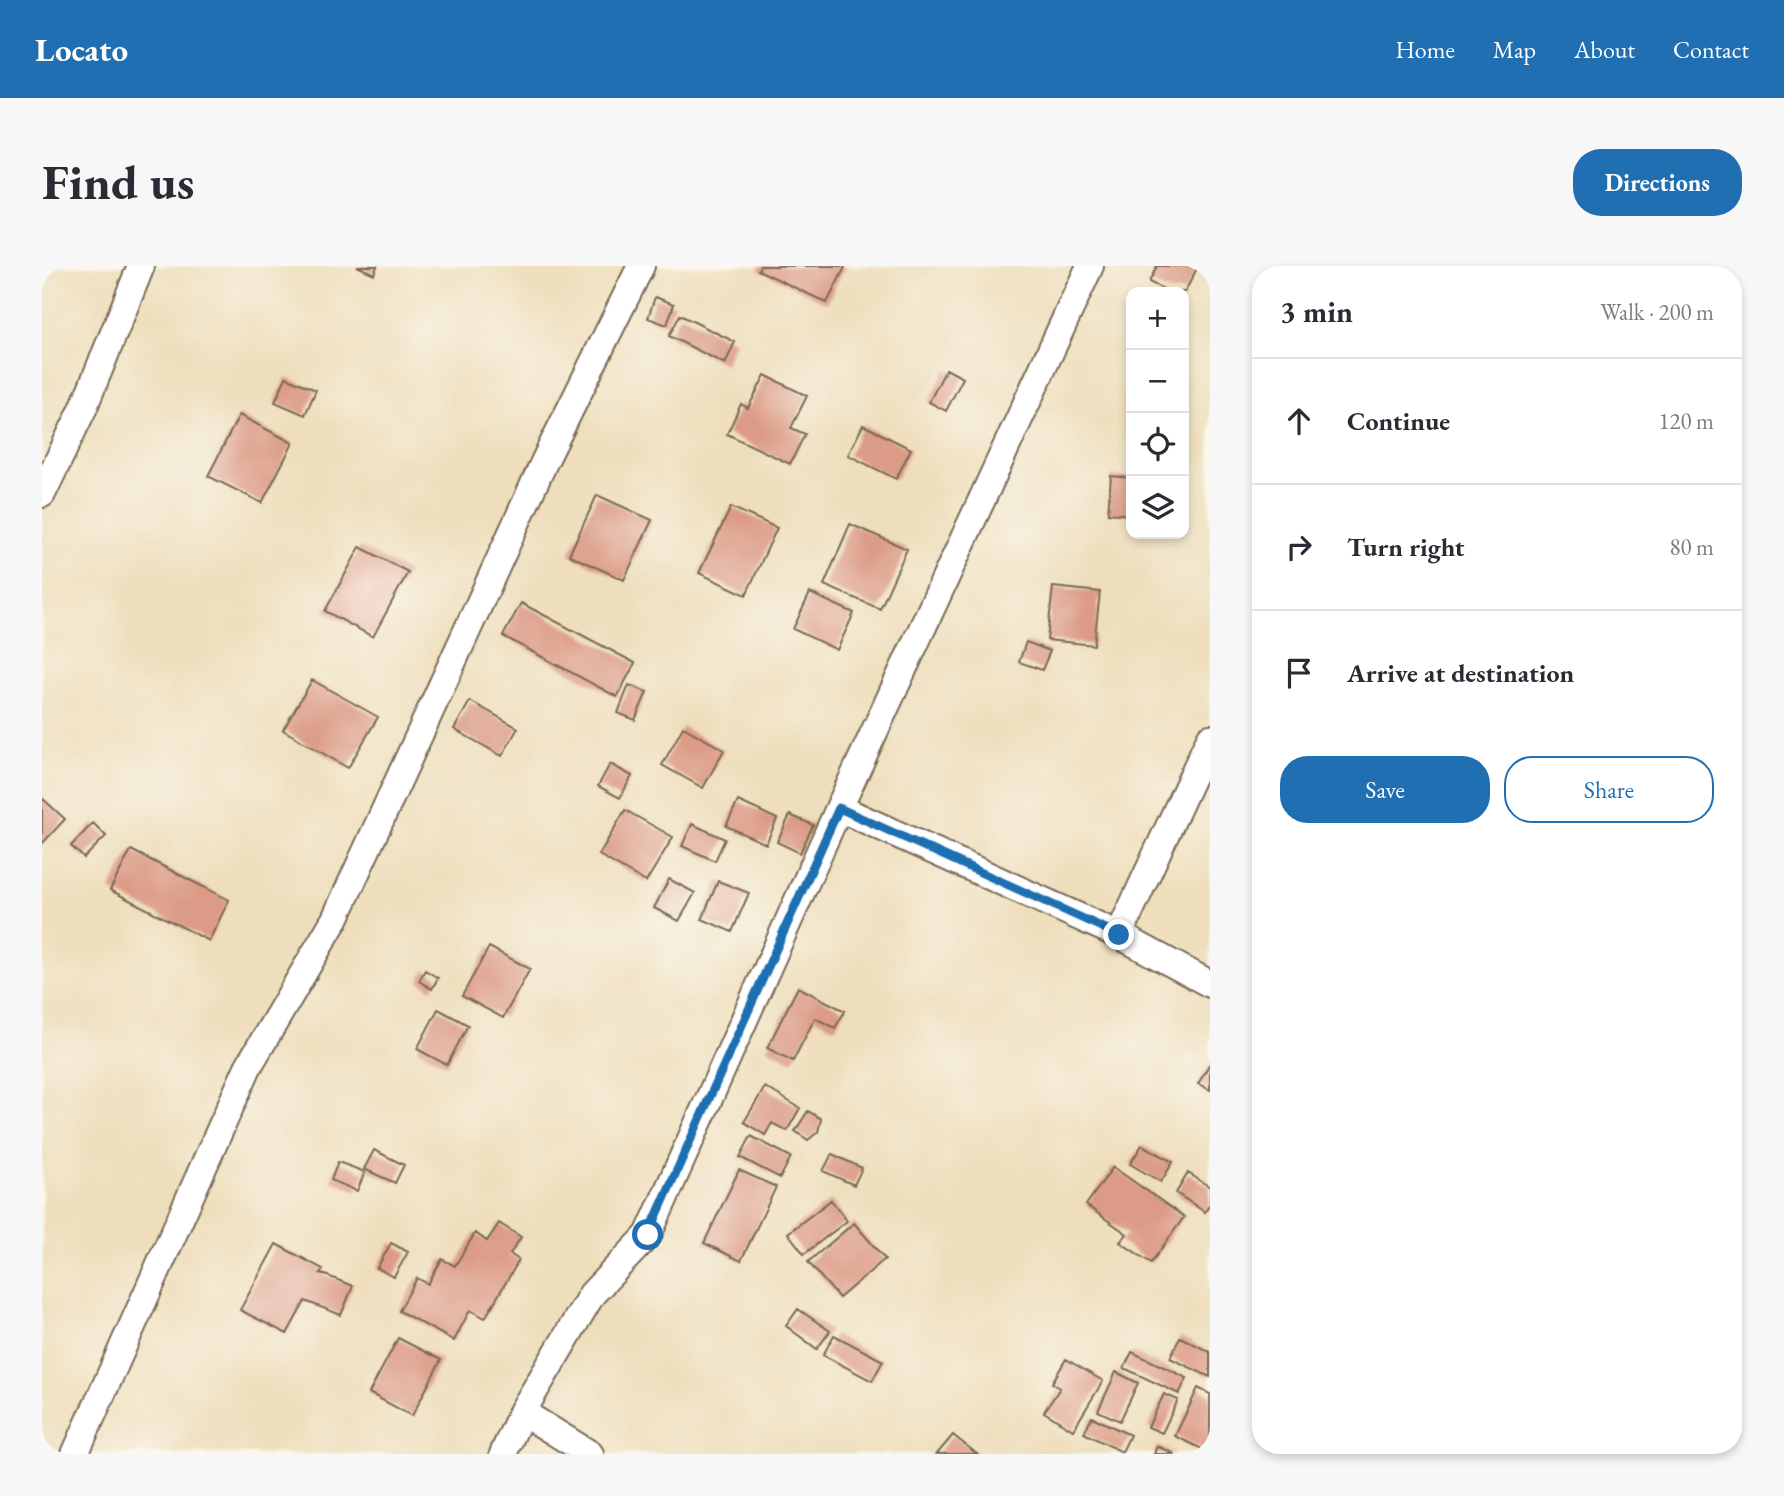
<!DOCTYPE html>
<meta charset="utf-8">
<style>
body{margin:0;font-family:"EB Garamond",serif;background:#f7f7f7;color:#2b2b33}
.controls{position:absolute;right:21px;top:21px;display:grid;overflow:hidden;border-radius:14px;box-shadow:0 4px 10px #0003}
.controls button{width:63px;height:63px;display:grid;place-items:center;padding:0;border:0;border-bottom:2px solid #e1e1e2;background:#fff;color:#2b2b33;font:35px sans-serif}
.stop{position:absolute;width:21px;height:21px;margin:-16px;border:5px solid #1f6fb2;border-radius:50%;background:#fff}
.stop.end{background:#1f6fb2;border-color:#fff;box-shadow:0 2px 7px #0008}
.list{margin:0;padding:0;list-style:none}
h2{display:flex;justify-content:space-between;align-items:center;height:91px;margin:0;padding:0 28px;font-size:30px}
h2 small{font-size:23px;font-weight:400;color:#7c7c81}
.list li{display:grid;grid-template-columns:46px 1fr auto;gap:21px;align-items:center;box-sizing:border-box;height:126px;padding:0 28px;border-top:2px solid #e1e1e2}
.list b{display:block;font-size:26px;white-space:nowrap}
.list em{font-size:23px;font-style:normal;color:#7c7c81}
.actions{display:flex;gap:14px;padding:21px 28px}
.actions a{flex:1;padding:16px 0;border:2px solid #1f6fb2;border-radius:28px;text-align:center;font-size:24px;color:#1f6fb2}
.actions .main{background:#1f6fb2;color:#fff}
.icon{flex:none;width:38px;height:38px;fill:none;stroke:currentColor;stroke-width:2;stroke-linecap:round;stroke-linejoin:round}
.map{position:relative;flex:none;width:1168px;height:1188px;overflow:hidden;border-radius:28px}
header{display:flex;align-items:center;gap:42px;box-sizing:border-box;height:98px;padding:0 35px;background:#1f6fb2;color:#fff}
header strong{font-size:33px}
nav{display:flex;gap:38px;margin-inline-start:auto;font-size:24px}
.intro{display:flex;align-items:center;justify-content:space-between;box-sizing:border-box;height:168px;padding:0 42px}
h1{margin:0;font-size:49px}
.button{padding:18px 32px;border-radius:28px;background:#1f6fb2;color:#fff;font-size:24px;font-weight:700}
main{display:flex;gap:42px;padding:0 42px}
aside{flex:1;background:#fff;border-radius:28px;box-shadow:0 4px 10px #0003}
.map>svg:first-child{display:block}
.building{fill:#dc9b86}
.lines{fill:none;stroke-linecap:round;stroke-linejoin:round}
.minor-casing{stroke:#7a6955;stroke-width:30}
.minor{stroke:#fff;stroke-width:26}
.route{stroke:#1f6fb2;stroke-width:9}
</style>
<header>
<strong>Locato</strong>
<nav><a>Home</a><a>Map</a><a>About</a><a>Contact</a></nav>
</header>
<div class="intro"><h1>Find us</h1><a class="button">Directions</a></div>
<main>
<div class="map">
<svg width="1168" height="1188" viewBox="0 0 1168 1188">
<rect width="100%" height="100%" fill="#fbf7ec"/>
<filter id="ink" filterUnits="userSpaceOnUse"><feTurbulence type="fractalNoise" baseFrequency=".0143" numOctaves="2"/><feDisplacementMap in="SourceGraphic" scale="14" xChannelSelector="R" yChannelSelector="G"/><feConvolveMatrix kernelMatrix="1 2 1 2 8 2 1 2 1" color-interpolation-filters="sRGB"/></filter>
<filter id="wash" filterUnits="userSpaceOnUse"><feTurbulence type="fractalNoise" baseFrequency=".00686" numOctaves="4" result="noise"/><feDisplacementMap in="SourceGraphic" scale="28" xChannelSelector="R" yChannelSelector="G"/><feGaussianBlur stdDeviation="1.57" result="paint"/><feColorMatrix in="noise" values="0 0 0 0 0 0 0 0 0 0 0 0 0 0 0 0 0 1.4 0 .05"/><feComposite in="paint" operator="in"/></filter>
<g filter="url(#wash)">
<rect width="100%" height="100%" fill="#eedebc"/>
<g id="blocks">
<path class="building" d="M315 0H335L332 8Z
M718 0H800L803 1 785 37 716 4Z
M1115 0H1156L1143 26H1127L1107 16Z
M613 31 632 38 625 59 606 52Z
M638 49 693 76 683 98 627 70Z
M904 103 921 112 904 145 887 136Z
M723 109 765 130 749 162 763 168 748 198 685 168 699 138 706 142Z
M244 111 274 124 263 149 233 136Z
M197 149 251 177 220 237 166 210Z
M821 159 869 183 854 213 806 189Z
M1069 210 1089 212V249L1066 247Z
M555 229 610 254 582 314 527 289Z
M689 241 735 262 704 329 657 307Z
M808 258 865 283 838 343 782 319Z
M318 281 366 306 331 371 283 345Z
M1011 321 1058 326 1052 379 1005 374Z
M768 327 812 347 795 384 751 363Z
M479 337 593 397 575 431 461 370Z
M984 376 1008 385 1000 404 977 396Z
M270 414 336 451 306 502 241 464Z
M587 419 605 426 593 454 576 447Z
M428 435 476 462 460 490 412 463Z
M641 461 682 484 661 522 620 499Z
M568 498 590 510 578 532 556 520Z
M0 532 23 553 0 578Z
M696 535 735 553 724 578 684 560Z
M583 544 631 571 604 616 557 589Z
M748 549 771 559 758 587 735 576Z
M51 557 64 570 42 592 29 580Z
M650 558 683 573 673 595 640 580Z
M89 584 187 634 167 675 68 624Z
M627 613 653 627 637 655 612 642Z
M676 615 707 627 690 666 660 653Z
M447 681 488 703 461 752 420 730Z
M383 704 396 712 390 723 377 715Z
M756 721 803 745 793 762 773 752 751 795 725 782Z
M396 743 426 759 405 799 375 783Z
M1168 797V824L1156 818Z
M723 821 758 842 745 865 730 857 723 869 702 856Z
M766 845 779 853 776 866 766 874 753 865Z
M709 870 749 891 738 912 698 891Z
M1100 879 1131 896 1119 916 1088 898Z
M332 884 362 899 353 917 322 903Z
M790 888 820 902 812 919 781 905Z
M296 896 323 906 315 925 289 914Z
M1071 901 1142 951 1109 997 1078 976 1085 968 1044 939Z
M697 904 734 921 699 995 662 977Z
M1146 907 1168 921V938L1163 946 1134 927Z
M789 934 805 955 762 988 746 967Z
M457 957 479 971 468 988 477 994 443 1052 428 1044 412 1075 357 1045 375 1012 386 1018 400 993 413 1000 433 967 445 975Z
M812 957 843 993 797 1032 766 996Z
M349 977 366 986 352 1011 335 1002Z
M234 978 281 1003 278 1007 311 1020 299 1049 263 1035 245 1068 198 1044Z
M756 1043 788 1065 775 1083 744 1060Z
M792 1069 841 1095 830 1115 781 1089Z
M1138 1071 1168 1086V1111L1128 1092Z
M356 1072 399 1094 370 1150 327 1127Z
M1090 1086 1145 1112 1137 1128 1082 1102Z
M1024 1093 1061 1115 1031 1164 1002 1146 1018 1122 1010 1117Z
M1074 1106 1096 1117 1078 1155 1056 1145Z
M1156 1122 1168 1128V1187L1133 1170Z
M1122 1128 1136 1134 1120 1167 1106 1161Z
M1050 1151 1088 1169 1080 1186 1042 1167Z
M911 1169 935 1188H895Z
M1115 1180 1133 1188H1112Z"/>
</g>
</g>
<g filter="url(#ink)">
<use href="#blocks" fill-opacity="0" stroke="#7a6955" stroke-width="2"/>
<g class="lines">
<g class="minor-casing">
<path id="minor" d="M0 228 41 143 99 0
M797 542 1077 669 1168 718
M1077 669 1168 472
M480 1146 548 1188
M33 1188 206 801 293 653 504 192 599 0
M461 1188 480 1146 550 1028 606 969 797 542 1048 0"/>
</g>
<use href="#minor" class="minor"/>
</g>
</g>
<g class="lines" filter="url(#ink)">
<path class="route" d="M606 969 797 542 1077 669"/>
</g>
</svg>
<div class="controls">
<button>+</button>
<button>−</button>
<button><svg class="icon" aria-label="locate" viewBox="0 0 24 24"><circle cx="12" cy="12" r="6"/><path d="M12 2v4M12 18v4M2 12h4M18 12h4"/></svg></button>
<button><svg class="icon" aria-label="layers" viewBox="0 0 24 24"><path d="M12 4l9 5-9 5-9-5zM3 14l9 5 9-5"/></svg></button>
</div>
<div class="stop" style="left:606px;top:969px"></div>
<div class="stop end" style="left:1077px;top:669px"></div>
</div>
<aside>
<h2>3 min<small>Walk · 200 m</small></h2>
<ul class="list">
<li><svg class="icon" aria-label="ahead" viewBox="0 0 24 24"><path d="M12 20V5M6 11l6-6 6 6"/></svg><div><b>Continue</b></div><em>120 m</em></li>
<li><svg class="icon" aria-label="right" viewBox="0 0 24 24"><path d="M7 20v-9h11M14 6l5 5-5 5"/></svg><div><b>Turn right</b></div><em>80 m</em></li>
<li><svg class="icon" aria-label="arrive" viewBox="0 0 24 24"><path d="M6 21V4h12l-3 4 3 4H6"/></svg><div><b>Arrive at destination</b></div></li>
</ul>
<div class="actions"><a class="main">Save</a><a>Share</a></div>
</aside>
</main>
